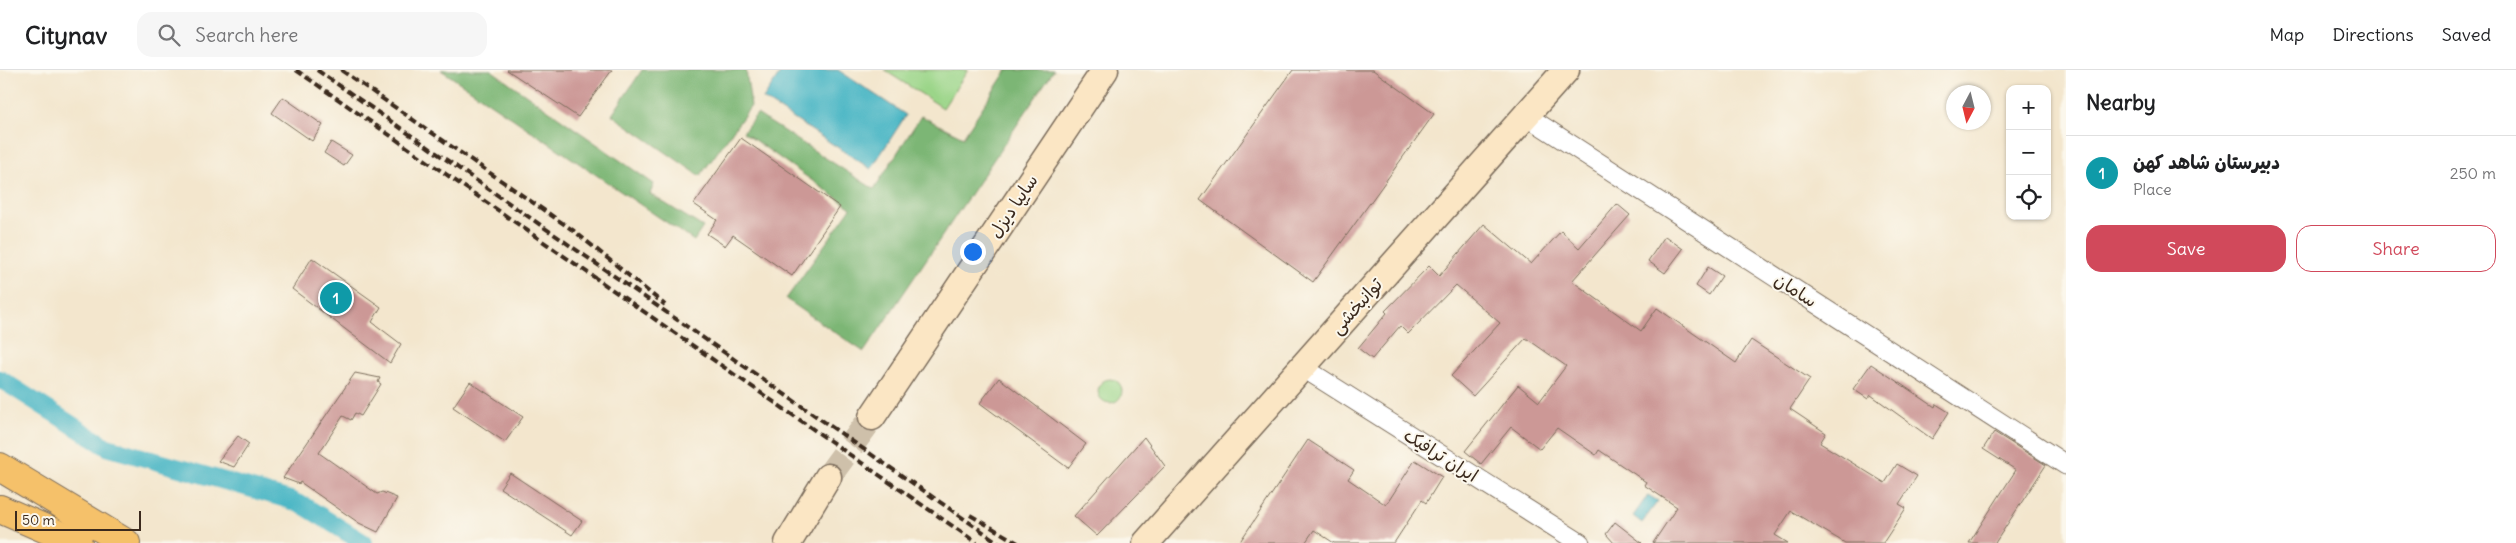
<!DOCTYPE html>
<meta charset="utf-8">
<style>
body{margin:0;font-family:Delius,"Playpen Sans Arabic",sans-serif;background:#f6f6f6;color:#202124}
.controls{position:absolute;right:15px;top:15px;display:grid;overflow:hidden;border-radius:10px;box-shadow:0 1px 4px #0004}
.controls button{width:45px;height:45px;display:grid;place-items:center;padding:0;border:0;border-bottom:1px solid #e0e0e0;background:#fff;color:#202124;font:25px sans-serif}
.compass{position:absolute;left:1946px;top:15px;width:45px;height:45px;border-radius:50%;background:#fff;box-shadow:0 1px 4px #0004;rotate:187deg}
.scale{position:absolute;left:15px;bottom:12px;width:126px;box-sizing:border-box;padding-left:5px;border:2px solid #3b2a1e;border-top:0;font-size:14px;line-height:18px;white-space:nowrap;color:#3b2a1e;-webkit-text-stroke:4px #fbf7ec;paint-order:stroke}
.you{position:absolute;left:972px;top:181px;width:18px;height:18px;margin:-12px;border:4px solid #fff;border-radius:50%;background:#1a73e8;box-shadow:0 0 0 8px #1a73e833}
.badge{display:grid;place-items:center;width:32px;height:32px;border-radius:50%;background:#d1495b;color:#fff;font-size:16px;font-weight:700}
.pin{position:absolute;translate:-50% -50%;border:2px solid #fff;box-shadow:0 1px 5px #0006}
.list{margin:0;padding:0;list-style:none}
h2{display:flex;justify-content:space-between;align-items:center;height:65px;margin:0;padding:0 20px;font-size:21px}
h2 small{font-size:16px;font-weight:400;color:#757577}
.list li{display:grid;grid-template-columns:32px 1fr auto;gap:15px;align-items:center;box-sizing:border-box;height:75px;padding:0 20px;border-top:1px solid #e0e0e0}
.list b{display:block;font-size:19px;white-space:nowrap}
.list p{margin:0;font-size:16px;white-space:nowrap;color:#757577}
.list em{font-size:16px;font-style:normal;color:#757577}
.actions{display:flex;gap:10px;padding:15px 20px}
.actions a{flex:1;padding:11px 0;border:1px solid #d1495b;border-radius:15px;text-align:center;font-size:18px;color:#d1495b}
.actions .main{background:#d1495b;color:#fff}
.icon{flex:none;width:28px;height:28px;fill:none;stroke:currentColor;stroke-width:2;stroke-linecap:round;stroke-linejoin:round}
.map{position:relative;flex:none;width:2066px;height:473px;overflow:hidden}
header{display:flex;align-items:center;gap:30px;box-sizing:border-box;height:70px;padding:0 25px;background:#fff;border-bottom:1px solid #e0e0e0}
header strong{font-size:24px}
nav{display:flex;gap:28px;margin-inline-start:auto;font-size:18px}
.search{width:350px;height:45px;background:#f6f6f6;display:flex;align-items:center;gap:12px;box-sizing:border-box;padding:0 18px;border-radius:15px;color:#757577;font-size:19px}
main{display:flex}
aside{flex:1;background:#fff}
.map>svg:first-child{display:block}
.green{fill:#9bd589;stroke:#6b8054}
.forest{fill:#7cb675;stroke:#5c704a}
.water{fill:#4ab6c5;stroke:#427072}
.lines{fill:none;stroke-linecap:round;stroke-linejoin:round}
.canal{stroke:#4ab6c5;stroke-width:18}
.building{fill:#cc9896}
.secondary-tunnel{stroke:#cec0aa;stroke-width:26;stroke-dasharray:26 13;stroke-linecap:butt}
.street-casing{stroke:#7b6c5b;stroke-width:21}
.secondary-casing{stroke:#7b6c5b;stroke-width:29}
.primary-casing{stroke:#7b6c5b;stroke-width:30}
.highway-casing{stroke:#7b6c5b;stroke-width:30}
.street{stroke:#fff;stroke-width:19}
.secondary{stroke:#fbe6c4;stroke-width:26}
.primary{stroke:#f5c16b;stroke-width:28}
.highway{stroke:#f5c16b;stroke-width:28}
.rail{stroke:#3b2a1e;stroke-width:4;stroke-dasharray:8 4;stroke-linecap:butt}
.labels{text-anchor:middle;dominant-baseline:central;stroke-width:4;stroke-linejoin:round;paint-order:stroke}
.street-label{font-size:18px;fill:#3b2a1e;stroke:#fbf7ec}
</style>
<header>
<strong>Citynav</strong>
<div class="search"><svg class="icon" aria-label="search" viewBox="0 0 24 24"><circle cx="10" cy="10" r="6"/><path d="M15 15l6 6"/></svg>Search here</div>
<nav><a>Map</a><a>Directions</a><a>Saved</a></nav>
</header>
<main>
<div class="map">
<svg width="2066" height="473" viewBox="0 0 2066 473">
<rect width="100%" height="100%" fill="#fbf7ec"/>
<filter id="ink" filterUnits="userSpaceOnUse"><feTurbulence type="fractalNoise" baseFrequency=".02" numOctaves="2"/><feDisplacementMap in="SourceGraphic" scale="10" xChannelSelector="R" yChannelSelector="G"/><feConvolveMatrix kernelMatrix="1 2 1 2 8 2 1 2 1" color-interpolation-filters="sRGB"/></filter>
<filter id="wash" filterUnits="userSpaceOnUse"><feTurbulence type="fractalNoise" baseFrequency=".0096" numOctaves="4" result="noise"/><feDisplacementMap in="SourceGraphic" scale="20" xChannelSelector="R" yChannelSelector="G"/><feGaussianBlur stdDeviation="1.12" result="paint"/><feColorMatrix in="noise" values="0 0 0 0 0 0 0 0 0 0 0 0 0 0 0 0 0 1.4 0 .05"/><feComposite in="paint" operator="in"/></filter>
<g filter="url(#wash)">
<rect width="100%" height="100%" fill="#f3e6cd"/>
<path class="green" d="M884 0H968L943 38Z
M1098 321a12 12 0 1 1 24 0a12 12 0 1 1-24 0Z"/>
<path class="forest" d="M441 0H491L654 114 650 124 703 157 694 171Z
M642 0H746L751 36 700 106 612 45Z
M1007 0H1054L864 282 786 229 851 138 743 62 757 44 874 119 921 46 963 67Z"/>
<path class="water" d="M782 0H838L906 45 871 99 763 29Z
M1648 425 1658 431 1642 453 1633 446Z"/>
<g class="lines">
<path class="canal" d="M0 309 107 377 290 430 306 437 364 473"/>
</g>
<g id="blocks">
<path class="building" d="M507 0H612L578 47Z
M1293 0H1373L1434 44 1313 212 1200 130Z
M283 27 323 55 312 71 272 43Z
M741 68 840 137 792 206 733 165 725 176 707 164 717 150 694 134Z
M331 72 352 85 344 96 324 83Z
M1617 134 1630 145 1572 211 1641 261 1657 238 1736 293 1751 270 1810 309 1790 339 1826 363 1820 373 1885 413 1897 394 1917 406 1899 434 1906 438 1883 473H1845L1791 441 1775 465 1788 473H1653L1677 437 1644 415 1646 412 1599 380 1596 385 1557 358 1540 379 1511 357 1481 394 1465 381 1518 315 1539 332 1566 296 1526 268 1473 326 1451 306 1500 253 1456 215 1408 264 1400 256 1372 289 1358 278 1387 243 1385 241 1429 196 1439 206 1484 154 1531 194 1561 161 1579 178Z
M1665 166 1683 179 1665 203 1648 191Z
M312 188 381 237 372 252 401 274 390 293 292 219Z
M1708 197 1722 206 1709 225 1696 216Z
M1871 294 1935 337 1936 334 1949 342 1932 369 1871 325 1868 329 1853 319Z
M355 303 380 308 378 312 381 314 361 346 355 343 351 350 343 346 319 383 377 424 382 422 397 428 378 462 359 453 300 412 299 414 283 408Z
M999 308 1086 374 1068 398 980 333Z
M470 312 523 347 505 372 453 337Z
M1994 362 2046 395 1995 473H1969L2016 400 1983 379Z
M238 366 249 374 234 397 218 391Z
M1144 367 1165 396 1097 466 1074 446Z
M1308 370 1354 400 1348 409 1386 435 1415 390 1442 407 1426 433 1422 430 1394 473H1334L1314 460 1305 473H1239Z
M510 403 582 451 572 465 500 418Z
M1615 452 1642 473H1614L1606 464Z"/>
</g>
</g>
<g filter="url(#ink)">
<use href="#blocks" fill-opacity="0" stroke="#7b6c5b" stroke-width="1"/>
<g class="lines">
<path class="secondary-tunnel" d="M828 407 872 347"/>
<g class="street-casing">
<path id="street" d="M1525 45 2066 395
M1302 297 1580 473"/>
</g>
<g class="secondary-casing">
<path id="secondary" d="M872 347 1105 0
M788 473 828 407
M1146 473 1566 0"/>
</g>
<g class="primary-casing">
<path id="primary" d="M0 397 126 473"/>
</g>
<g class="highway-casing">
<path id="highway" d="M0 439 78 473"/>
</g>
<use href="#street" class="street"/>
<use href="#secondary" class="secondary"/>
<use href="#primary" class="primary"/>
<use href="#highway" class="highway"/>
<path class="rail" d="M296 0 977 473
M317 0 999 473
M341 0 574 161 665 235
M970 445 1018 473"/>
</g>
</g>
<g class="labels">
<g class="street-label">
<text transform="translate(1013 136) rotate(-56)">سایپا دیزل</text>
<text transform="translate(1796 220) rotate(33)">سامان</text>
<text transform="translate(1356 236) rotate(-48)">توانبخشی</text>
<text transform="translate(1441 385) rotate(32)">ایران ترافیک</text>
</g>
</g>
</svg>
<div class="controls">
<button>+</button>
<button>−</button>
<button><svg class="icon" aria-label="locate" viewBox="0 0 24 24"><circle cx="12" cy="12" r="6"/><path d="M12 2v4M12 18v4M2 12h4M18 12h4"/></svg></button>
</div>
<svg class="compass" viewBox="-18 -18 36 36"><path d="M0-13l5 13h-10z" fill="#e53935"/><path d="M0 13l5-13h-10z" fill="#757577"/></svg>
<div class="scale">50 m</div>
<div class="you"></div>
<div class="pin badge" style="left:336px;top:228px;background:#0f9aa8">1</div>
</div>
<aside>
<h2>Nearby<small></small></h2>
<ul class="list">
<li><span class="badge" style="background:#0f9aa8">1</span><div><b>دبیرستان شاهد کهن</b><p>Place</p></div><em>250 m</em></li>
</ul>
<div class="actions"><a class="main">Save</a><a>Share</a></div>
</aside>
</main>
